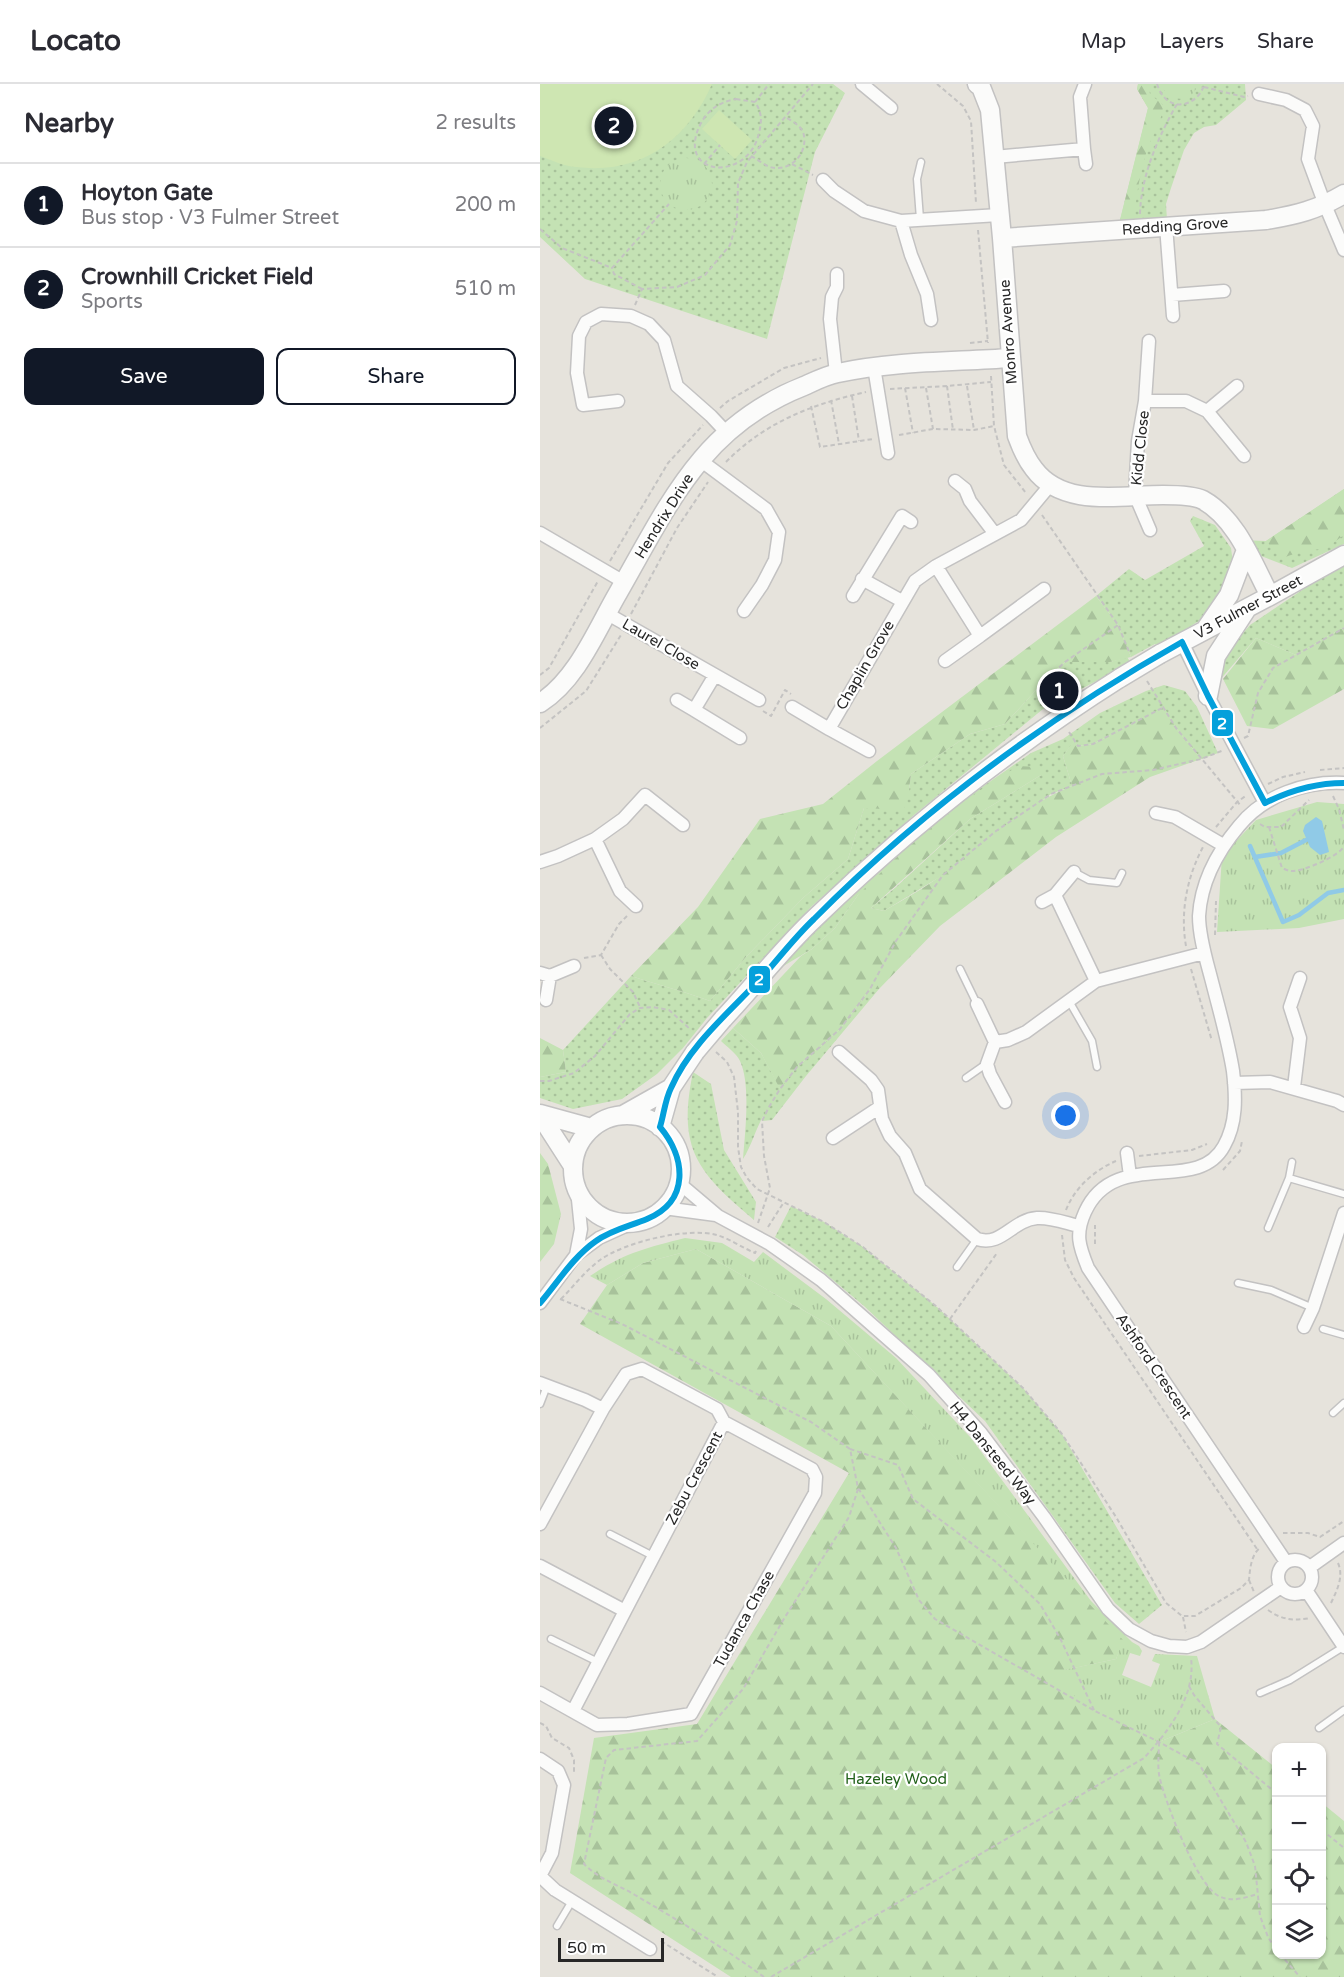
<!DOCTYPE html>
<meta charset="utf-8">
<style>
body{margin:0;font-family:"Varela Round",sans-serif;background:#f2f2f3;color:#2b2b33}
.controls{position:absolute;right:18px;bottom:18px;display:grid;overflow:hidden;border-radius:12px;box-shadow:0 2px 4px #0004}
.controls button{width:54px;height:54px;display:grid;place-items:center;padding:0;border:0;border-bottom:2px solid #e1e1e2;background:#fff;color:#2b2b33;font:30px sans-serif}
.scale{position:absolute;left:18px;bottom:15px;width:106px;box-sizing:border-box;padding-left:6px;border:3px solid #272727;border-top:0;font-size:16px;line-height:21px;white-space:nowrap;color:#272727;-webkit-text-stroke:4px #fff;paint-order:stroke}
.you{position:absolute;left:526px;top:1032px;width:21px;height:21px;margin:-15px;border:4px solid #fff;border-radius:50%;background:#1a73e8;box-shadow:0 0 0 9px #1a73e833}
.badge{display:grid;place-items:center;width:39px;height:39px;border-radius:50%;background:#111827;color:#fff;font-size:20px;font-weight:700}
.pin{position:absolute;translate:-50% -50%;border:3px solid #fff;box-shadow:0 2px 6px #0006}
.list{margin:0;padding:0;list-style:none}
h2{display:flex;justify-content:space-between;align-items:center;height:78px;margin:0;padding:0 24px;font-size:26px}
h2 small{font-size:20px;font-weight:400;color:#7c7c81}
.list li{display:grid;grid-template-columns:39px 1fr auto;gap:18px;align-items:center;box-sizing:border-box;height:84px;padding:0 24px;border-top:2px solid #e1e1e2}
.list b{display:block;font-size:22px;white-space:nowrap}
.list p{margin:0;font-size:20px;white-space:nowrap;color:#7c7c81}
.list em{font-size:20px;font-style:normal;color:#7c7c81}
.actions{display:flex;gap:12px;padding:18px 24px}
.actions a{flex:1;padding:14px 0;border:2px solid #111827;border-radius:12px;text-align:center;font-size:21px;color:#111827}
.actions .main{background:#111827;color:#fff}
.icon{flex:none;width:33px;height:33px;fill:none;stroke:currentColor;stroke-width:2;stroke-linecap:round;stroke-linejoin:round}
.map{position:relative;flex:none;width:804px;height:1893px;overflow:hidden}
header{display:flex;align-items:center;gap:36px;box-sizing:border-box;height:84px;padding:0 30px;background:#fff;border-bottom:2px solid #e1e1e2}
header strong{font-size:28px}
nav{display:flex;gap:33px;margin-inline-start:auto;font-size:21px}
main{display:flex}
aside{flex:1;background:#fff}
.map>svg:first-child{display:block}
.grass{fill:url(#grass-dots)}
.forest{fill:url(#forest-firs)}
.park{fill:url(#park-tufts)}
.pitch{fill:#cee6b2}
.water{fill:#90cae7}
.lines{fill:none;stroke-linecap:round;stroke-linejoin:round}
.stream{stroke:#90cae7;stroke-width:4.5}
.lane-casing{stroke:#c3c2c2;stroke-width:9}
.street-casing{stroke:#c3c2c2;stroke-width:15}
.secondary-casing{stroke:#c3c2c2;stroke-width:21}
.path{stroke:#c4c3c2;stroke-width:2;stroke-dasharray:4.5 3;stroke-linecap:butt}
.lane{stroke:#fbfbfa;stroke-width:6}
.street{stroke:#fbfbfa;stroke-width:12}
.secondary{stroke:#fbfbfa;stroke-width:18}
.secondary-bridge-casing{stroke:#c3c2c2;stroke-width:21;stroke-linecap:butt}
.secondary-bridge{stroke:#fbfbfa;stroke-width:18}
.bus-1-casing{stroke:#fff;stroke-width:10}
.bus-1{stroke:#04a0db;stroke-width:6}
.labels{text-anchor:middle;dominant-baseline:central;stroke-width:4.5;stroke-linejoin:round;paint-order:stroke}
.street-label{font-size:15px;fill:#272727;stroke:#fff}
.park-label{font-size:15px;fill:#22611a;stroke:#fff}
.line-badge{stroke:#fff;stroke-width:2}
.badge-label{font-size:16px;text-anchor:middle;font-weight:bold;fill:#fff}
</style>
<header>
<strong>Locato</strong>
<nav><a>Map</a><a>Layers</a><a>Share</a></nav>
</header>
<main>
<aside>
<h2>Nearby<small>2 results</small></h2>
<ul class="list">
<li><span class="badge">1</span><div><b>Hoyton Gate</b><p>Bus stop · V3 Fulmer Street</p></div><em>200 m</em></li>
<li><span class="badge">2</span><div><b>Crownhill Cricket Field</b><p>Sports</p></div><em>510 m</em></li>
</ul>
<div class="actions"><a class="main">Save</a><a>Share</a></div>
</aside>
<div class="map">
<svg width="804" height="1893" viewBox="0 0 804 1893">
<defs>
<pattern id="grass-dots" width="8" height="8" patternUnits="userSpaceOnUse" patternTransform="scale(1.5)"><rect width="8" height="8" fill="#c4e2b4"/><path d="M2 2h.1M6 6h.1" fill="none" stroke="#a8c29b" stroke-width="1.8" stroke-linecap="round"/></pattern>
<pattern id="forest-firs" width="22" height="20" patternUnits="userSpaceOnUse" patternTransform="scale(1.5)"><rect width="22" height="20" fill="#c4e2b4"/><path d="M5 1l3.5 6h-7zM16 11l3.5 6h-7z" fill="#a8c29b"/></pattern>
<pattern id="park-tufts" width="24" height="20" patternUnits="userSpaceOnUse" patternTransform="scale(1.5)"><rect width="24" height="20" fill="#c4e2b4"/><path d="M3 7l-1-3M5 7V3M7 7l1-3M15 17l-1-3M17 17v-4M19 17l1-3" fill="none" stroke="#a8c29b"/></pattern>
</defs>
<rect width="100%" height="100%" fill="#e6e3dc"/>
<path class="grass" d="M0 0H293L305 9 275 68 227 255 45 195 0 153Z
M598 0H705L706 16 676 41 664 43 654 49 644 66 631 104 626 120 627 136 578 144 608 24 597 5Z
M804 405V460L752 484 706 466 699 456 726 457Z
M653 432 675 441 691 464 694 487 685 503 662 535 618 563 615 560 591 573 578 541 556 512 589 485 605 496 664 462 650 437Z
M804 478V543L756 571 716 554 679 597 685 570 710 541Z
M587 573 591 579 503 625 374 731 272 822 167 934 143 964 117 990 82 1015 33 1025 0 1014V993L26 988 23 966 91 892C118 901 144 907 170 917L205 874 263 814 308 775 324 724 369 706 371 690 430 650 465 640 506 595 525 578H570Z
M624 601 645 607 657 623 678 669 661 675 636 644 624 624 553 660 538 662 534 658 523 672 532 702 511 710 403 791 344 827 331 824 356 803 430 735 501 691V686L318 811 295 844 272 865 240 884 277 843 325 796 402 731 491 669 523 655 560 629 606 607Z
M330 905H339L266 992 232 1036 222 1037 224 1031C215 1046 212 1061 203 1075 205 1048 211 1001 200 977 196 969 187 963 181 957L193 944 221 969 240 1004 257 983 300 945Z
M153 988 171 1000 184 1066 216 1118 214 1136C157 1088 137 1065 153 988Z
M251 1122 284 1138 323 1163 397 1223 483 1304 522 1350 622 1521 599 1540 575 1519 445 1337 324 1222 263 1171 235 1153Z"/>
<path class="forest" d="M598 0H608L610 10 623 21C623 35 614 48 609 61 602 79 594 119 595 138L578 144 608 24 597 5Z
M804 405V451L786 464 761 468 741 474 726 457Z
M556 512 578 541 591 573 570 578H525L506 595 465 640 430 650 371 690 369 706 364 726 324 724 308 775 263 814 205 874 170 917C144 907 118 901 91 892L158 823 220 735 283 720 337 677Z
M804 543V605L733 645 707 642 683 595 716 554 756 571Z
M624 623 636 644 661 675 610 693 516 753 400 842 339 905H330L300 945 257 983 240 1005 221 969 193 944 261 872 272 865 295 844 318 811 371 759 439 707 478 682 497 683 502 686 501 691 430 735 331 824 344 827C364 815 385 804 403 790 447 758 480 723 532 702L523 672 534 657 538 662 553 660Z
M0 954 23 966 26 988 0 993Z
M0 1069 8 1080 21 1130 14 1160 0 1178Z
M156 1165 291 1242 584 1556 576 1575 525 1586 619 1658 675 1635 736 1684V1870H782V1719L804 1737V1893H191L30 1789 54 1654 157 1640 309 1389 40 1240 67 1201 103 1179Z"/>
<path class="park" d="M621 0H658C652 20 628 19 621 0Z
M120 100a26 26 0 1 1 52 0a26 26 0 1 1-52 0Z
M777 718 804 720V835L759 844 677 848 682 772 716 736Z
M145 1154 182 1159 214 1178 223 1168 286 1215 356 1274 431 1354 551 1517 592 1558 599 1562 602 1567 600 1572 590 1569 582 1591 611 1603 620 1580 612 1577 615 1570 657 1572 675 1635 619 1658 537 1618 524 1586 576 1575 583 1556 291 1242 156 1165 103 1179 67 1201 50 1192C84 1169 106 1164 145 1154Z"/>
<path class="pitch" d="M0 0H172C147 57 100 91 36 83 24 82 11 76 0 72Z
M179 26 212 56 195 75 162 45Z"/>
<path class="water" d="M776 733 782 737 789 768 780 771 770 763 763 747 765 741Z"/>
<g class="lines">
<path class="stream" d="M710 762 743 838 759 831 788 809 804 806
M715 773 741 769 766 756"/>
<g class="lane-casing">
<path id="lane" d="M380 135 377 95 381 78
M534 788 549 796 577 799 582 789
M420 885 437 920
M529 917 552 957 557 983
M426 994 446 980
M749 1094 804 1110
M728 1144 749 1094 752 1078
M417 1183 437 1155
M698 1199 731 1206 773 1224
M783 1245 804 1251
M0 1320 7 1302
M793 1329 804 1319
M70 1450 113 1472
M11 1555 58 1578
M720 1609 750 1596 803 1563
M779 1644 804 1626
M17 1842 32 1817"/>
</g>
<g class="street-casing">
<path id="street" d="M322 0 351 24
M719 10 746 16 765 26 773 42 768 75 785 121 804 166
M544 65 546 80
M454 73 544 65 540 13 545 0
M283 96 294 107 324 127 361 137 459 131
M361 137 371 171 387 210 391 236
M626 142 633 232
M632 211 684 207
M609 257 605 317 598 357 595 411 610 446
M334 283 348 369
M296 289 290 235 292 213 297 203V190
M78 317 43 321 37 289 39 252 46 238 61 230 91 232 109 240 124 256 137 302 171 332 186 348
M605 317H646L667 327 704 372
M667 327 697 302
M160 376 226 425 239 448 235 476 222 501 204 527
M415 397 425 405 430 417 455 450
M0 449 84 498
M396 482 440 552 405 577
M322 495 362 517
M313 512 362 432 371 438
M66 529 219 616
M440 552 504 505
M642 558 668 612 725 719
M175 591 154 626 200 654
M137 616 154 626
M252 623 289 645 375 497 396 482 481 436 511 400
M289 645 329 667
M616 729 635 733 683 761
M55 755 83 735 105 711 143 741
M0 778 18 772 55 755 80 807 96 822
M515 811 556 897
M502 818 515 811 534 788
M0 889 10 892 34 882
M6 916 10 892
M437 920 455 958
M299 968 331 996 338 1006 342 1035 350 1052 365 1069 380 1105 437 1155C462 1163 472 1136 497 1134 510 1133 526 1139 539 1142
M694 999 730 998 797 1017 804 1021
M754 1003 760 954 750 923 760 894
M465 1018 450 990 447 980 455 958 468 956 486 948 556 897 664 869
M293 1054 340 1023
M587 1069 590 1092
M139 1099 178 1132 230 1160 281 1196 389 1291 441 1349 504 1433 568 1525 589 1545 611 1557 629 1562 647 1563 661 1558 741 1503
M124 1124 176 1131
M36 1171 41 1145 37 1106
M0 1219 36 1171 59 1154 92 1139
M764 1243 773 1224 804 1129
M0 1299 45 1316 63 1325
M0 1440 63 1325 86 1290 102 1285 177 1325 184 1338 85 1527 0 1482
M738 1493a17 17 0 1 1 34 0a17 17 0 1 1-34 0Z
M746 1478 548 1184C539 1162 535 1150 545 1128 575 1062 657 1112 684 1062 697 1039 696 1013 693 987 688 956 679 925 671 894 666 875 659 852 659 832 661 798 678 767 699 742 724 711 766 697 804 699
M770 1483 804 1459
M766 1506 804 1563
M0 1609 57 1641 88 1640 151 1630 275 1409 276 1393 272 1385 184 1338
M33 1627 85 1527
M0 1675 18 1687 24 1701 12 1769 0 1792 15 1806 110 1865"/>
</g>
<g class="secondary-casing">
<path id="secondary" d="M437 0 441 3 450 26 462 154 477 352C481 363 486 375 494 385 523 424 580 411 623 411 634 411 653 411 663 416 697 435 713 480 730 512
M462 154 726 136C756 131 777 126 804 110
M667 543 689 511 706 466
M620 570 730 512 804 471
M668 612 676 572 706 526
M0 619C37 596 57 545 78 509 129 420 162 342 264 302 275 297 287 291 298 289 354 277 413 278 470 274
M183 935C214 902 242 865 275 834 368 744 471 663 580 594
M0 1030 51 1044
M0 1031 33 1082
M83 1031 131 1004
M33 1085a54 54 0 1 1 108 0a54 54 0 1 1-108 0Z
M120 1043 131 1004 155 968"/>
</g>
<path class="path" d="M397 0 423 22 431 37 436 119
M617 0C619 6 622 12 627 16 641 27 661 16 664 0
M664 3 704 13 708 12
M196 15 215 18C222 28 222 37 219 49 208 99 135 93 160 41 168 25 180 18 196 15Z
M215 18 229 0
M211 72C219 76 227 84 236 84 255 85 269 65 263 48 260 41 252 37 245 33
M164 80 180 61
M252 80 273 91
M600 130C601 92 618 53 637 20
M0 145 22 164 72 184
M438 146 448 259
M102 205 74 190 72 184 129 120
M95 221 102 205 137 203 165 191 190 161 197 137 198 99 207 78 273 0
M430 259 448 257
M451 292 454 342 464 381 486 409
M407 302 413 346
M427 302 434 346
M365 304 373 349
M386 304 393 345
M350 305 407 302 451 298
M312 312 319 357
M291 316 299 360
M271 322 280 363 333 355
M180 324 188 317 244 284 281 274
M359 351 393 345 434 346 454 342
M186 378C225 338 273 320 326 308
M502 431 578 541 590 570
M70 477 128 379 163 341
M91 530 137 444 168 398
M0 591 9 584 58 497
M607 597 636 644 701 722
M512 620 504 606 506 595 525 578 578 541
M223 627 231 632 245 606 251 610
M0 644 46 607 81 551
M529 648 538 662 553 660 624 623
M704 654 708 652 718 609 733 584 804 544
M780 686 804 684
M728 700 743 693 765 688
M793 712 799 725 804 746
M720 740 725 743H741L769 716
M676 743 697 718 707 711
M729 743 742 784C745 785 748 787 751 787 762 788 800 772 804 762
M675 851 676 817
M646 862C640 828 647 793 663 763
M61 871 70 885 93 908 100 923
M44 874 61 871 79 840 87 832
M651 885 672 957
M176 968 187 978 194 993 198 1028V1063L201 1083 207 1094 217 1105 284 1138 323 1163 397 1223 483 1304 522 1350 576 1433 626 1519 642 1532H655L701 1504 709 1496C710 1485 711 1470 721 1463
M0 997H9L34 989 55 972 90 930 100 924 113 923 129 926 151 946
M599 1072 652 1066 667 1060
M683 1086 700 1067 702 1057
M526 1126C535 1103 555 1086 576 1077
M218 1139 230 1104 224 1072 222 1037 229 1023 240 1005 257 983 300 945 330 905 356 857 403 791 456 747 511 710 562 690 613 686 661 675 684 666
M228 1143 244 1118
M522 1151 525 1176 534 1194 717 1465
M555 1160V1141
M20 1215 82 1240 271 1338 310 1365 318 1404 356 1464 379 1516 395 1535 555 1627 619 1658 659 1680 706 1758 715 1782 720 1832 728 1853 736 1866
M21 1215C33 1203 46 1186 60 1176 85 1158 147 1143 177 1151 190 1155 203 1164 215 1169L216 1167
M410 1235 457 1169
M310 1365 358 1381 373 1415 456 1478 500 1520 520 1554 554 1626
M743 1449H768L780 1453 804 1437
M709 1496 714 1508
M791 1519C797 1506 804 1493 798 1479
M728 1526C742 1536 754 1537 770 1534
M643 1533 646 1548
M649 1602 654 1611 681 1643 677 1660 736 1709
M0 1639 6 1642 12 1654 29 1664 34 1676V1689
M619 1658C619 1670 617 1684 620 1695 626 1720 656 1798 677 1811 690 1819 705 1814 717 1810
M782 1746 804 1764
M121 1857 178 1893
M740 1870 760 1893
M224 1893C183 1863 139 1837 95 1811 77 1800 60 1796 44 1780L66 1674 74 1666 157 1657 203 1605 245 1533 309 1433 318 1405
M231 1893 604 1674C628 1648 656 1612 651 1574"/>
<use href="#lane" class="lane"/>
<use href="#street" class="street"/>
<use href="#secondary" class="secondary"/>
<g class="secondary-bridge-casing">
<path id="secondary-bridge" d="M580 594 620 570
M155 968 183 935"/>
</g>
<use href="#secondary-bridge" class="secondary-bridge"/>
<g class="bus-1-casing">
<path id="bus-1" d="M642 558 668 612 725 719
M725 719C751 706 775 699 804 699
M120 1043C124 1030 125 1016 131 1004 150 960 191 927 223 892 240 873 255 853 274 835 382 726 509 633 642 558
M0 1219C18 1198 33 1173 56 1157 71 1146 90 1142 107 1135 150 1117 146 1074 120 1043"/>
</g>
<use href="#bus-1" class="bus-1"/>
</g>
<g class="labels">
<g class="street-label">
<text transform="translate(635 142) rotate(-4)">Redding Grove</text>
<text transform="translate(468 248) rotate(-94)">Monro Avenue</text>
<text transform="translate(600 364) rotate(-84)">Kidd Close</text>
<text transform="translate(124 432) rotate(-58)">Hendrix Drive</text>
<text transform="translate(708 523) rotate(-28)">V3 Fulmer Street</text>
<text transform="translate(121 560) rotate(30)">Laurel Close</text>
<text transform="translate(325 581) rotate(-60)">Chaplin Grove</text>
<text transform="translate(614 1282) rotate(56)">Ashford Crescent</text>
<text transform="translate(453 1369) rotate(51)">H4 Dansteed Way</text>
<text transform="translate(154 1394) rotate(-62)">Zebu Crescent</text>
<text transform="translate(204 1535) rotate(-61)">Tudanca Chase</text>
</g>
<g class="park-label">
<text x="356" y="1695">Hazeley Wood</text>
</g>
</g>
<g class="line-badge">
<rect x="671" y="625" width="23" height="28" rx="6" fill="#04a0db"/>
<rect x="208" y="881" width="23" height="29" rx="6" fill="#04a0db"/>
</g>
<g class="badge-label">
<text x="682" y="645">2</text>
<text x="219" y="901">2</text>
</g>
</svg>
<div class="controls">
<button>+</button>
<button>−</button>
<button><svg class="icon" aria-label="locate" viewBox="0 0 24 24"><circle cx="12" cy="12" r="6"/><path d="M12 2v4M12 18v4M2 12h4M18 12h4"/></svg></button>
<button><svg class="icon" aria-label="layers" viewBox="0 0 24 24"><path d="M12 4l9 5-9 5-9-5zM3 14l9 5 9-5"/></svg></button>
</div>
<div class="scale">50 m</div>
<div class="you"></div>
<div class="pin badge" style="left:519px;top:607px">1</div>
<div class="pin badge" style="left:74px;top:42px">2</div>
</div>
</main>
